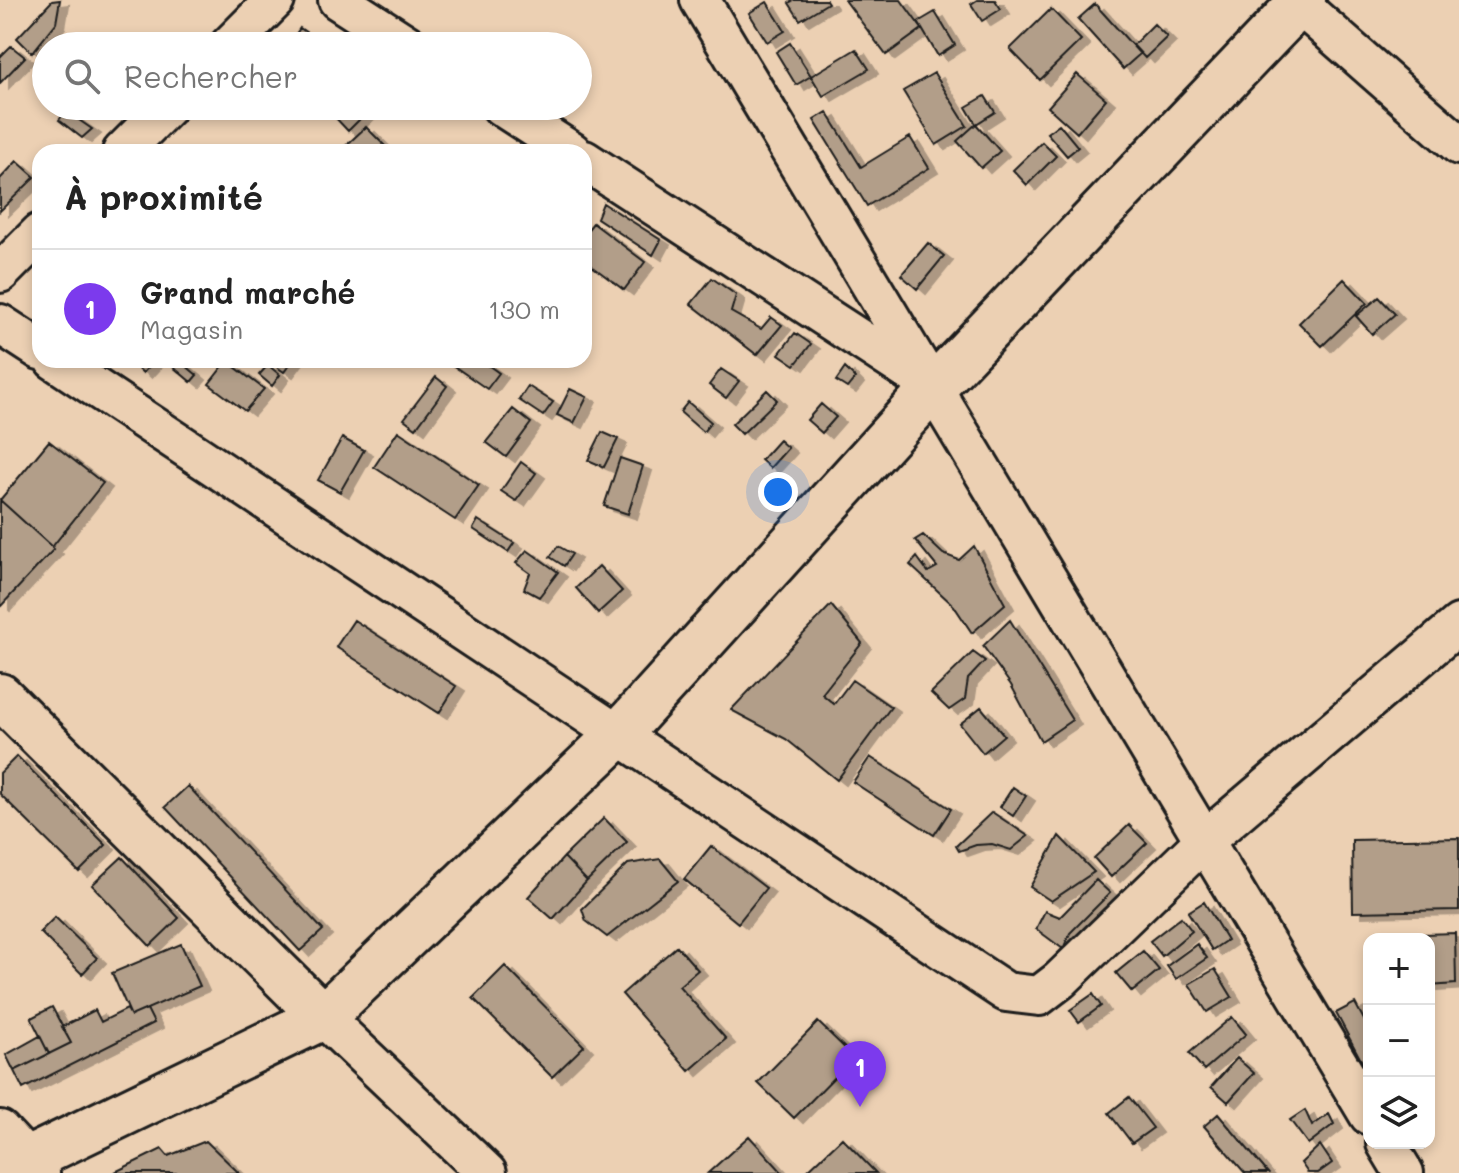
<!DOCTYPE html>
<html lang="fr">
<meta charset="utf-8">
<style>
body{margin:0;font-family:Mali,sans-serif;background:#f2f2f2;color:#222}
.controls{position:absolute;right:24px;bottom:24px;display:grid;overflow:hidden;border-radius:16px;box-shadow:0 4px 12px #0003}
.controls button{width:72px;height:72px;display:grid;place-items:center;padding:0;border:0;border-bottom:2px solid #e0e0e0;background:#fff;color:#222;font:40px sans-serif}
.you{position:absolute;left:778px;top:492px;width:28px;height:28px;margin:-20px;border:6px solid #fff;border-radius:50%;background:#1a73e8;box-shadow:0 0 0 12px #1a73e833}
.badge{display:grid;place-items:center;width:52px;height:52px;border-radius:50%;background:#7c3aed;color:#fff;font-size:26px;font-weight:700}
.pin{position:absolute;translate:-50% -66px;filter:drop-shadow(0 2px 4px #0008)}
.pin::after{content:'';position:absolute;top:42px;width:28px;height:24px;background:inherit;clip-path:polygon(0 0,100% 0,50% 100%)}
.list{margin:0;padding:0;list-style:none}
h2{display:flex;justify-content:space-between;align-items:center;height:104px;margin:0;padding:0 32px;font-size:34px}
h2 small{font-size:26px;font-weight:400;color:#767676}
.list li{display:grid;grid-template-columns:52px 1fr auto;gap:24px;align-items:center;box-sizing:border-box;height:120px;padding:0 32px;border-top:2px solid #e0e0e0}
.list b{display:block;font-size:30px;white-space:nowrap}
.list p{margin:0;font-size:26px;white-space:nowrap;color:#767676}
.list em{font-size:26px;font-style:normal;color:#767676}
.icon{flex:none;width:44px;height:44px;fill:none;stroke:currentColor;stroke-width:2;stroke-linecap:round;stroke-linejoin:round}
.map{position:relative;flex:none;width:1459px;height:1173px;overflow:hidden}
.search{position:absolute;background:#fff;box-shadow:0 4px 12px #0003;left:32px;top:32px;width:560px;height:88px;display:flex;align-items:center;gap:20px;box-sizing:border-box;padding:0 28px;border-radius:44px;color:#767676;font-size:30px}
.panel{position:absolute;background:#fff;box-shadow:0 4px 12px #0003;left:32px;top:144px;width:560px;height:224px;border-radius:24px}
.map>svg:first-child{display:block}
.building{fill:#b29e89;stroke:#1c1c1c;stroke-width:2;filter:url(#shadow)}
.lines{fill:none;stroke-linecap:round;stroke-linejoin:round}
.minor-casing{stroke:#1c1c1c;stroke-width:44}
.tertiary-casing{stroke:#1c1c1c;stroke-width:50}
.minor{stroke:#ecd0b3;stroke-width:38}
.tertiary{stroke:#ecd0b3;stroke-width:44}
</style>
<div class="map">
<svg width="1459" height="1173" viewBox="0 0 1459 1173">
<defs>
<filter id="shadow"><feDropShadow dx="9" dy="5" stdDeviation="0" flood-color="#0004"/></filter>
</defs>
<rect width="100%" height="100%" fill="#ecd0b3"/>
<filter id="ink" filterUnits="userSpaceOnUse"><feTurbulence type="fractalNoise" baseFrequency=".0125" numOctaves="2"/><feDisplacementMap in="SourceGraphic" scale="16" xChannelSelector="R" yChannelSelector="G"/><feConvolveMatrix kernelMatrix="1 2 1 2 8 2 1 2 1" color-interpolation-filters="sRGB"/></filter>
<g filter="url(#ink)">
<path class="building" d="M60 0 56 23 32 53 17 38 52 1Z
M794 0H826L828 3 800 20 789 3Z
M845 0H901L922 29 886 55Z
M977 0H995L1001 9 982 21 971 4Z
M767 2 785 31 767 42 749 13Z
M1095 4 1140 54 1123 69 1078 19Z
M1051 9 1081 40 1040 80 1010 49Z
M935 12 955 45 938 56 918 22Z
M1154 24 1167 37 1145 58 1133 45Z
M300 28 326 46H292L289 44Z
M790 43 811 76 796 85 776 52Z
M11 46 25 57 0 83V57Z
M856 49 869 69 823 96 811 76Z
M934 73 967 126 936 145 903 91Z
M1077 74 1106 99 1077 133 1048 107Z
M985 96 995 112 976 124 966 107Z
M339 106H373L348 131 332 114Z
M66 111 92 129 82 138 59 120Z
M827 112 861 167 910 137 929 168 867 206 814 120Z
M976 124 1000 151 981 168 957 141Z
M1059 124 1078 147 1067 156 1047 133Z
M366 127 391 152H339Z
M1042 142 1056 156 1027 185 1013 170Z
M17 161 35 177 0 211V179Z
M603 203 661 240 653 255 597 218Z
M593 223 645 262 624 290 584 260V234Z
M928 243 944 256 917 289 901 275Z
M712 278 736 295 731 312 761 329 771 317 782 325 757 355 691 304Z
M1344 279 1367 303 1322 346 1299 323Z
M1379 297 1395 314 1372 334 1356 316Z
M795 333 811 344 795 365 779 354Z
M139 360H155L143 373 134 365Z
M179 360 197 375 191 382 166 361Z
M267 360H293L284 372Z
M450 360H481L499 373 487 389 448 362Z
M227 361 264 389 245 411 209 384Z
M268 365 280 375 272 386 259 375Z
M845 368 855 378 847 388 836 381Z
M721 369 739 381 726 398 709 385Z
M436 377 447 386 416 428 404 419Z
M528 386 553 402 543 416 519 400Z
M570 389 587 397 574 423 557 415Z
M767 390 777 400 742 434 732 424Z
M688 402 711 422 703 432 680 412Z
M821 404 836 417 822 433 807 420Z
M513 409 531 423 506 457 486 442Z
M398 431 479 485 455 520 374 467Z
M602 432 618 439 604 467 588 460Z
M342 438 364 450 340 492 318 480Z
M779 440 788 448 770 468 761 460Z
M49 441 103 483 52 547 0 500Z
M620 458 643 466 628 514 604 506Z
M521 462 536 473 516 501 501 491Z
M0 500 54 549 1 606 0 605Z
M478 520 514 543 508 552 473 529Z
M923 535 943 554 959 560 974 546 1005 604 972 633 954 606 910 565 917 557 928 572 937 567 915 540Z
M558 546 572 554 564 566 550 557Z
M527 550 558 572 539 597 524 589 530 573 516 563Z
M599 566 622 591 598 613 576 588Z
M831 605 862 643 822 694 834 704 852 680 891 707 837 780 786 739 731 710Z
M354 620 456 686 439 713 336 647Z
M1010 620 1072 720 1041 741 1011 685 983 646Z
M973 652 985 661 968 679 965 699 949 710 931 693Z
M981 707 1004 735 983 753 960 724Z
M17 756 106 845 79 872 0 794V773Z
M870 757 951 809 934 835 853 782Z
M188 786 323 930 300 951 165 807Z
M1013 787 1026 796 1013 816 1000 807Z
M992 812 1028 836 1011 850 992 844 976 845 959 851 956 846Z
M604 818 627 842 587 881 564 857Z
M1129 825 1147 843 1111 877 1094 858Z
M1059 836 1094 872 1051 901 1030 887Z
M1459 838V910L1353 912 1352 840Z
M711 846 766 888 738 923 684 879Z
M122 857 179 918 150 946 92 885Z
M564 857 587 881 553 919 528 897Z
M660 859 678 881 607 937 586 921 582 909 628 864Z
M1096 880 1110 893 1070 933 1063 949 1036 929 1045 911 1060 917Z
M1204 902 1227 940 1212 950 1188 912Z
M55 917 97 958 82 974 40 932Z
M1181 917 1192 931 1162 956 1150 941Z
M1455 933 1456 984 1429 986V939H1390L1389 935Z
M181 944 200 986 131 1016 112 973Z
M1197 944 1207 958 1176 979 1167 966Z
M677 946 698 970 679 986 726 1039 689 1071 622 994Z
M1143 951 1159 970 1132 992 1116 973Z
M505 966 584 1046 552 1077 473 998Z
M1215 969 1232 997 1207 1012 1189 984Z
M1093 994 1101 1006 1079 1022 1070 1010Z
M1355 1003 1369 1029V1075L1336 1013Z
M52 1007 71 1043 49 1054 31 1018Z
M127 1009 131 1016 147 1009 154 1023 23 1089 14 1071 71 1043 62 1027 95 1010 101 1022Z
M1232 1017 1246 1034 1204 1070 1189 1053Z
M818 1022 854 1057 794 1118 758 1083Z
M40 1036 49 1054 14 1071 6 1055Z
M1237 1058 1254 1073 1228 1102 1211 1087Z
M1129 1097 1153 1128 1132 1143 1109 1113Z
M1305 1110 1312 1126 1329 1114 1334 1124 1308 1144 1290 1120Z
M1218 1114 1268 1173H1245L1204 1126Z
M749 1136 783 1173H708Z
M842 1138 876 1173H805Z
M206 1141 239 1173H113L162 1149 168 1156Z
M1320 1145 1332 1163 1318 1173H1308L1301 1163Z"/>
<g class="lines">
<g class="minor-casing">
<path id="minor" d="M338 0 409 46
M700 0 1369 1115
M1294 0 1459 145
M229 46 275 0
M501 106 572 152
M122 152 168 106
M584 160 927 383
M0 273 40 233
M0 324 40 350
M54 360 1006 992 1039 996 1060 980 1204 841 1459 624
M323 1017 487 1173
M0 1130 40 1173
M1386 1143 1404 1173"/>
</g>
<g class="tertiary-casing">
<path id="tertiary" d="M0 696 323 1017
M0 1173 323 1017 619 734 933 388 1303 0"/>
</g>
<use href="#minor" class="minor"/>
<use href="#tertiary" class="tertiary"/>
</g>
</g>
</svg>
<div class="controls">
<button>+</button>
<button>−</button>
<button><svg class="icon" aria-label="layers" viewBox="0 0 24 24"><path d="M12 4l9 5-9 5-9-5zM3 14l9 5 9-5"/></svg></button>
</div>
<div class="you"></div>
<div class="pin badge" style="left:860px;top:1107px">1</div>
<div class="search"><svg class="icon" aria-label="search" viewBox="0 0 24 24"><circle cx="10" cy="10" r="6"/><path d="M15 15l6 6"/></svg>Rechercher</div>
<section class="panel">
<h2>À proximité<small></small></h2>
<ul class="list">
<li><span class="badge">1</span><div><b>Grand marché</b><p>Magasin</p></div><em>130 m</em></li>
</ul>
</section>
</div>
